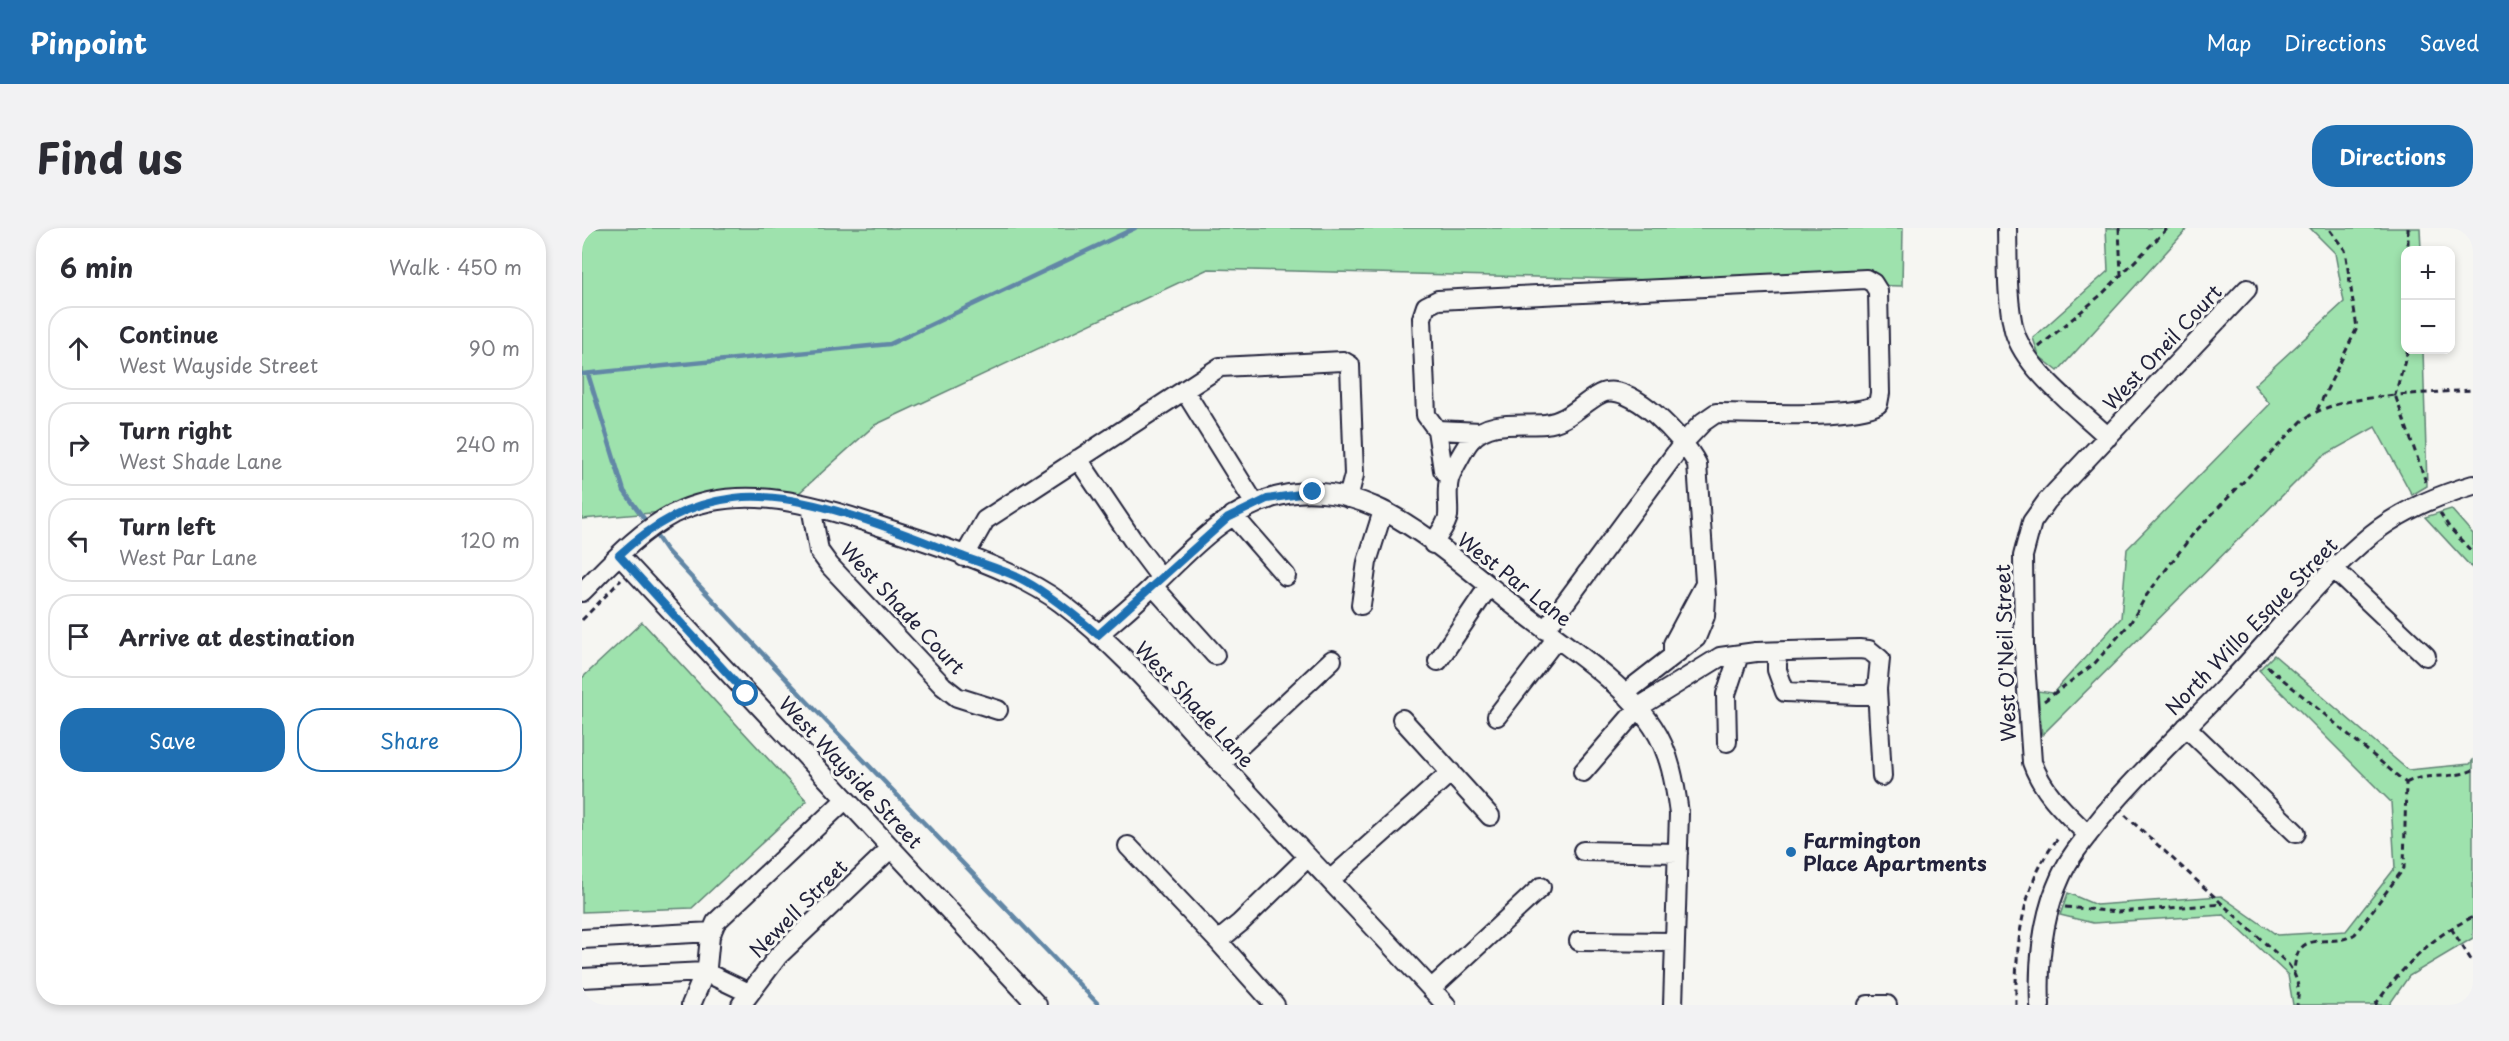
<!DOCTYPE html>
<meta charset="utf-8">
<style>
body{margin:0;font-family:"Playpen Sans",sans-serif;background:#f2f2f3;color:#2b2b33}
.controls{position:absolute;right:18px;top:18px;display:grid;overflow:hidden;border-radius:12px;box-shadow:0 3px 9px #0003}
.controls button{width:54px;height:54px;display:grid;place-items:center;padding:0;border:0;border-bottom:2px solid #e1e1e2;background:#fff;color:#2b2b33;font:30px sans-serif}
.stop{position:absolute;width:18px;height:18px;margin:-14px;border:4px solid #1f6fb2;border-radius:50%;background:#fff}
.stop.end{background:#1f6fb2;border-color:#fff;box-shadow:0 2px 6px #0008}
.list{margin:0;padding:0;list-style:none}
h2{display:flex;justify-content:space-between;align-items:center;height:78px;margin:0;padding:0 24px;font-size:26px}
h2 small{font-size:20px;font-weight:400;color:#7c7c81}
.list li{display:grid;grid-template-columns:39px 1fr auto;gap:18px;align-items:center;box-sizing:border-box;height:84px;margin:0 12px 12px;padding:0 12px;border:2px solid #e1e1e2;border-radius:24px}
.list b{display:block;font-size:22px;white-space:nowrap}
.list p{margin:0;font-size:20px;white-space:nowrap;color:#7c7c81}
.list em{font-size:20px;font-style:normal;color:#7c7c81}
.actions{display:flex;gap:12px;padding:18px 24px}
.actions a{flex:1;padding:14px 0;border:2px solid #1f6fb2;border-radius:24px;text-align:center;font-size:21px;color:#1f6fb2}
.actions .main{background:#1f6fb2;color:#fff}
.icon{flex:none;width:33px;height:33px;fill:none;stroke:currentColor;stroke-width:2;stroke-linecap:round;stroke-linejoin:round}
.map{position:relative;flex:none;width:1891px;height:777px;overflow:hidden;border-radius:24px}
header{display:flex;align-items:center;gap:36px;box-sizing:border-box;height:84px;padding:0 30px;background:#1f6fb2;color:#fff}
header strong{font-size:28px}
nav{display:flex;gap:33px;margin-inline-start:auto;font-size:21px}
.intro{display:flex;align-items:center;justify-content:space-between;box-sizing:border-box;height:144px;padding:0 36px}
h1{margin:0;font-size:42px}
.button{padding:15px 27px;border-radius:24px;background:#1f6fb2;color:#fff;font-size:21px;font-weight:700}
main{display:flex;gap:36px;padding:0 36px}
aside{flex:1;background:#fff;border-radius:24px;box-shadow:0 3px 9px #0003}
.map>svg:first-child{display:block}
.green{fill:#9ee2ad;stroke:#608274;stroke-width:1.5}
.lines{fill:none;stroke-linecap:round;stroke-linejoin:round}
.stream{stroke:#6287a6;stroke-width:4.5}
.minor-casing{stroke:#22223b;stroke-width:22}
.path{stroke:#22223b;stroke-width:3;stroke-dasharray:6 4.5;stroke-linecap:butt}
.minor{stroke:#f6f6f2;stroke-width:18}
.route{stroke:#1f6fb2;stroke-width:8}
.poi-dot{fill:#1f6fb2;stroke:#f6f6f2;stroke-width:2}
.labels{text-anchor:middle;dominant-baseline:central;stroke-width:6;stroke-linejoin:round;paint-order:stroke}
.street-label{font-size:20px;fill:#22223b;stroke:#f6f6f2}
.poi-label{font-size:20px;font-weight:bold;fill:#22223b;stroke:#f6f6f2;text-anchor:start}
</style>
<header>
<strong>Pinpoint</strong>
<nav><a>Map</a><a>Directions</a><a>Saved</a></nav>
</header>
<div class="intro"><h1>Find us</h1><a class="button">Directions</a></div>
<main>
<aside>
<h2>6 min<small>Walk · 450 m</small></h2>
<ul class="list">
<li><svg class="icon" aria-label="ahead" viewBox="0 0 24 24"><path d="M12 20V5M6 11l6-6 6 6"/></svg><div><b>Continue</b><p>West Wayside Street</p></div><em>90 m</em></li>
<li><svg class="icon" aria-label="right" viewBox="0 0 24 24"><path d="M7 20v-9h11M14 6l5 5-5 5"/></svg><div><b>Turn right</b><p>West Shade Lane</p></div><em>240 m</em></li>
<li><svg class="icon" aria-label="left" viewBox="0 0 24 24"><path d="M17 20v-9H6M10 6l-5 5 5 5"/></svg><div><b>Turn left</b><p>West Par Lane</p></div><em>120 m</em></li>
<li><svg class="icon" aria-label="arrive" viewBox="0 0 24 24"><path d="M6 21V4h12l-3 4 3 4H6"/></svg><div><b>Arrive at destination</b></div></li>
</ul>
<div class="actions"><a class="main">Save</a><a>Share</a></div>
</aside>
<div class="map">
<svg width="1891" height="777" viewBox="0 0 1891 777">
<rect width="100%" height="100%" fill="#f6f6f2"/>
<filter id="ink" filterUnits="userSpaceOnUse"><feTurbulence type="fractalNoise" baseFrequency=".0167" numOctaves="2"/><feDisplacementMap in="SourceGraphic" scale="12" xChannelSelector="R" yChannelSelector="G"/><feConvolveMatrix kernelMatrix="1 2 1 2 8 2 1 2 1" color-interpolation-filters="sRGB"/></filter>
<g filter="url(#ink)">
<path class="green" d="M0 0H1321L1320 58 626 41 293 197 208 273 0 291Z
M1524 0H1606L1476 143 1457 128 1451 110 1526 43Z
M1728 0H1838L1839 22H1824V122H1841L1845 258 1830 267 1793 199 1739 229 1460 507 1456 463 1471 465 1539 390 1545 321 1688 176 1672 157 1762 74 1753 25Z
M1869 281 1891 306V341L1843 289Z
M60 394 225 573 110 680 0 684V450Z
M1692 427 1826 542 1888 536 1891 532V710L1827 748 1807 777H1711L1706 747 1642 687 1511 695 1478 687 1486 665 1514 677 1639 668 1695 707 1764 703 1813 640 1809 574 1677 442Z"/>
<g class="lines">
<path class="stream" d="M0 146 308 116 553 0
M6 146 42 263 66 296
M71 303 84 322 220 468 517 777"/>
<g class="minor-casing">
<path id="minor" d="M1425 0C1426 33 1424 69 1432 102 1443 142 1497 181 1526 209
M602 162 673 276
M855 202 861 242 867 250
M899 204 855 202 844 187 840 90 844 78 856 72 1284 51 1291 55 1296 63 1298 165 1296 176C1271 191 1169 185 1134 185L1121 194 1102 214 963 402
M496 231 552 314 579 350
M229 278 237 323 248 338 361 458 375 469 416 482
M651 287 704 348
M851 316C855 308 865 297 866 288 867 276 864 264 867 252 868 246 884 217 889 212 907 191 938 198 963 196 986 194 999 176 1018 166 1048 151 1103 212 1115 236L1124 369 1123 388 1114 410 1042 466
M37 327 455 777
M382 329 403 292 638 139 761 133 768 137 772 247 766 270
M1753 342 1844 428
M571 358 633 427
M0 364C28 336 55 305 91 286 152 256 221 273 282 293 341 313 430 338 479 375 542 422 594 487 648 545 719 623 793 699 864 777
M779 377 785 334 801 283
M516 407C534 391 553 376 570 359 610 320 649 276 706 266 733 261 766 267 791 278 837 297 895 349 935 380 979 415 1041 453 1071 499 1088 524 1093 556 1097 585L1091 777
M1091 427V416L1122 358
M856 433 907 358
M1295 461 1300 548
M915 488 974 411
M820 491 908 588
M1604 499 1714 605
M1145 514 1144 466 1157 427
M639 536 750 432
M1001 544 1057 479 1138 429 1174 424 1277 421 1287 422 1298 431 1295 461 1286 467H1275L1203 464 1195 442V424
M1506 607C1483 584 1461 565 1450 534L1442 419 1441 328 1450 294 1465 273 1665 61
M546 618 636 713 658 695 726 629
M1001 623 1096 625
M748 652 869 544
M0 711 130 704
M636 713 693 777
M997 713 1093 714
M0 750 123 744 167 765
M849 761 959 659
M109 777 125 739 128 708 134 694 264 571
M159 777 196 728 309 620
M1286 777H1305
M1458 777C1456 733 1460 689 1479 648 1489 626 1505 608 1520 589 1560 541 1606 499 1648 454 1695 405 1737 349 1790 306 1820 282 1854 268 1891 257"/>
</g>
<path class="path" d="M1537 0 1539 47
M1826 0V22
M1457 119 1520 66 1586 0
M1826 122 1813 167 1891 162
M1735 182 1775 100 1763 22 1746 0
M1858 285 1867 299 1891 325
M0 392 39 352
M1685 438 1824 555 1822 640 1773 706C1746 723 1714 696 1712 745
M1462 473 1512 436 1549 394 1564 368 1611 306 1721 192C1748 173 1781 171 1813 167L1845 257
M1824 555C1843 544 1870 552 1891 542
M1543 587 1706 736C1716 750 1718 760 1715 777
M1483 679 1536 684 1641 676
M1869 700 1891 735
M1434 777C1433 720 1439 654 1478 608
M1793 777C1820 740 1849 708 1891 689"/>
<use href="#minor" class="minor"/>
</g>
</g>
<g class="lines" filter="url(#ink)">
<path class="route" d="M164 466 37 327C71 296 105 276 152 270 219 261 317 304 380 328 400 336 424 342 443 353 470 368 493 387 516 407L646 290 685 271 731 264"/>
</g>
<circle class="poi-dot" cx="1209" cy="624" r="6"/>
<g class="labels">
<g class="street-label">
<text transform="translate(1580 119) rotate(-47)">West Oneil Court</text>
<text transform="translate(933 351) rotate(38)">West Par Lane</text>
<text transform="translate(321 380) rotate(47)">West Shade Court</text>
<text transform="translate(1669 398) rotate(-46)">North Willo Esque Street</text>
<text transform="translate(1423 425) rotate(-92)">West O'Neil Street</text>
<text transform="translate(613 476) rotate(47)">West Shade Lane</text>
<text transform="translate(269 544) rotate(47)">West Wayside Street</text>
<text transform="translate(216 680) rotate(-45)">Newell Street</text>
</g>
<g class="poi-label">
<text x="1221" y="612">Farmington<tspan x="1221" dy="23">Place Apartments</tspan></text>
</g>
</g>
</svg>
<div class="controls">
<button>+</button>
<button>−</button>
</div>
<div class="stop" style="left:164px;top:466px"></div>
<div class="stop end" style="left:731px;top:264px"></div>
</div>
</main>
